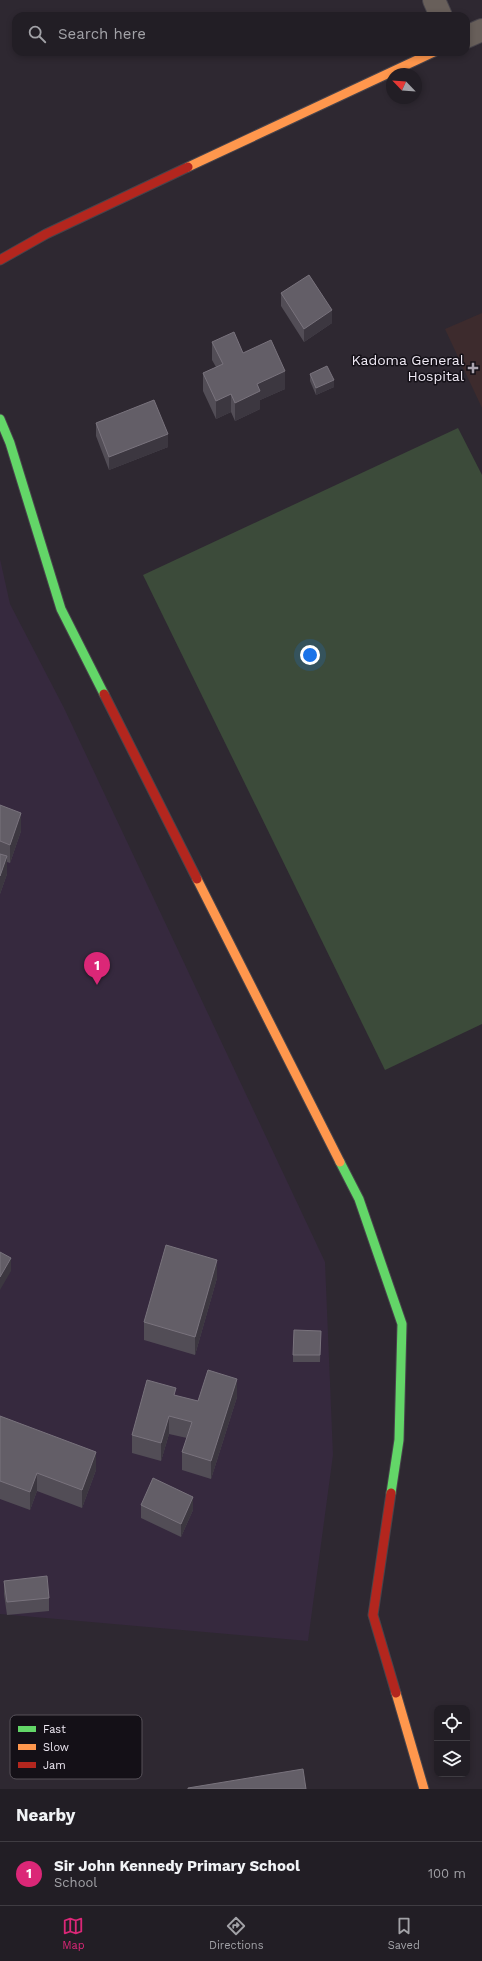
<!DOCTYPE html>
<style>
body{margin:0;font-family:"Work Sans",sans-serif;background:#2e2b32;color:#f1f3f6}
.controls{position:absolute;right:12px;bottom:12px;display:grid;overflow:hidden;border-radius:8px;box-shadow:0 2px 6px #0003}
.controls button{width:36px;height:36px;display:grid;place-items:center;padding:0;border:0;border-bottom:1px solid #3f3c42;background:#221e25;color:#f1f3f6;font:20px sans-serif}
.compass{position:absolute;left:386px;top:68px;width:36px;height:36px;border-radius:50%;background:#221e25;box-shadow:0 2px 6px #0003;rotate:295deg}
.you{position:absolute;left:310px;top:655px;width:14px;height:14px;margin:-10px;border:3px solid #fff;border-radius:50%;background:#1a73e8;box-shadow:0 0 0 6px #1a73e833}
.badge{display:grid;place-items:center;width:26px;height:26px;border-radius:50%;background:#db2777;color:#fff;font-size:13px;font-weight:700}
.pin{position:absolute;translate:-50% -33px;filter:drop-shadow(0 1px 2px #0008)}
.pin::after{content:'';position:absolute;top:21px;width:14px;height:12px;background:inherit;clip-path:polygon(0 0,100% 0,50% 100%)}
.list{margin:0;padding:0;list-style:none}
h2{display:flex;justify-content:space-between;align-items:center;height:52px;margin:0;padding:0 16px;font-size:17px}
h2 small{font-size:13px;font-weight:400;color:#a2a2a7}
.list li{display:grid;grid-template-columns:26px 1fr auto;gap:12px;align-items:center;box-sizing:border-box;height:64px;padding:0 16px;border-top:1px solid #3f3c42}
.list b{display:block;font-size:15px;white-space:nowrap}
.list p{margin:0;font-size:13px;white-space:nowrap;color:#a2a2a7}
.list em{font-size:13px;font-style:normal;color:#a2a2a7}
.icon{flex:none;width:22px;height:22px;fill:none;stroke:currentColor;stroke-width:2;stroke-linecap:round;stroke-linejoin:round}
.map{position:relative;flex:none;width:482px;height:1789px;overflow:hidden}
.search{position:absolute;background:#221e25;box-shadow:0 2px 6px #0003;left:12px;right:12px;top:12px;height:44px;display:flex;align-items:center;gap:10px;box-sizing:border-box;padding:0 14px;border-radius:12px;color:#a2a2a7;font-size:15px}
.sheet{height:116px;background:#221e25}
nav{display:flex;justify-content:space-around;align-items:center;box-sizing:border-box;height:56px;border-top:1px solid #3f3c42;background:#221e25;font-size:11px;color:#a2a2a7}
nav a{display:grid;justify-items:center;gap:2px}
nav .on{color:#db2777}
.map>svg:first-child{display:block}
.built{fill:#36293e}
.medical{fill:#3d2b2d}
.green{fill:#3c4b3a}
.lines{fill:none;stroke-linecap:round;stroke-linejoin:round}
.street-casing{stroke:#48444b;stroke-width:24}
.fast-casing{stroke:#48444b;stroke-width:11}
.slow-casing{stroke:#48444b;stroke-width:11}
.jam-casing{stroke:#48444b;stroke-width:11}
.street{stroke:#685f5a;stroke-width:22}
.fast{stroke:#63d668;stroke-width:9}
.slow{stroke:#ff974d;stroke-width:9}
.jam{stroke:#b3261e;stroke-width:9}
.wall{fill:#524d56}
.shaded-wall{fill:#3c3740}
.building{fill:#635e67;stroke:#79737d}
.poi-dot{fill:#aba5b0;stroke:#141017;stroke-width:1.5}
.labels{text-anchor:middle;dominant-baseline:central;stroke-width:3;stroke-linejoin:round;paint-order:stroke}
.poi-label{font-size:14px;fill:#efe9f4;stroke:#141017;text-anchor:end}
.key{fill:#141017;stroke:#565159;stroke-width:1}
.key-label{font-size:11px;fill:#efe9f4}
</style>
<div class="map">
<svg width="482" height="1789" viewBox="0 0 482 1789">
<rect width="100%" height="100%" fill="#2e2831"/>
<path class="built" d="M0 559 10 604 64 708 325 1262 333 1455 308 1641 0 1614Z"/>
<path class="medical" d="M482 313V408L445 329Z"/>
<path class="green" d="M458 428 482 475V1024L385 1070 143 575Z"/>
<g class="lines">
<g class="street-casing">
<path id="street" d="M434 0 441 16
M466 37 482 30"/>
</g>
<g class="fast-casing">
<path id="fast" d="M0 419 10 443 61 609 104 694
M340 1162 359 1199 402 1324 399 1440 391 1493"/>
</g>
<g class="slow-casing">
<path id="slow" d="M188 167 434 52
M197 879 340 1162
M396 1693 424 1789"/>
</g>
<g class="jam-casing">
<path id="jam" d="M0 260 46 234 188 167
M104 694 197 879
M391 1493 373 1615 396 1693"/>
</g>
<use href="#street" class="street"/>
<use href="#fast" class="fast"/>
<use href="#slow" class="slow"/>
<use href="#jam" class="jam"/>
</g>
<path class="wall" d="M281 293 332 323 304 342 281 306Z
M212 342 243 353 285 389 260 400V409L235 421 231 412 216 419 203 391V373L216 367 212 360Z
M310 374 334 387 316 395 310 381Z
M96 423 168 447 109 470 96 436Z
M0 805 21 831 10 863 7 862V874L0 894Z
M217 1278 195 1355 144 1340V1322Z
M321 1331 320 1362H293V1355Z
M176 1396 198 1401 237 1397 211 1479 182 1470V1452L187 1438 169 1434 161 1461 132 1453V1435Z
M0 1416 96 1470 82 1508 37 1491 30 1510 0 1499Z
M141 1505 193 1510 181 1537 141 1518Z
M4 1581 49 1598V1611L7 1615 4 1594Z"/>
<path class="shaded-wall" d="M332 310V323L304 342V329Z
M285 371V389L260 400V409L235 421V403L257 384Z
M334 380V387L316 395V388Z
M231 394V412L216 419V401Z
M168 434V447L109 470V457Z
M21 813V831L10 863V845Z
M7 856V874L0 894V876Z
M11 1258V1271L0 1290V1277Z
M217 1260V1278L195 1355V1337Z
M237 1379V1397L211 1479V1461Z
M169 1416V1434L161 1461V1443Z
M96 1452V1470L82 1508V1490Z
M37 1473V1491L30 1510V1492Z
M193 1497V1510L181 1537V1524Z"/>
<path class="building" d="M309 275 332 310 304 329 281 293Z
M234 332 243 353 271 340 285 371 257 384 260 391 235 403 231 394 216 401 203 373 223 364 212 342Z
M327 366 334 380 316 388 310 374Z
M154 400 168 434 109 457 96 423Z
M0 805 21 813 10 845 0 841Z
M0 854 7 856 0 876Z
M166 1245 217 1260 195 1337 144 1322Z
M0 1252 11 1258 0 1277Z
M294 1330 321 1331 320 1355H293Z
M208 1370 237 1379 211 1461 182 1452 192 1422 169 1416 161 1443 132 1435 147 1380 176 1388 174 1395 198 1401Z
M0 1416 96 1452 82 1490 37 1473 30 1492 0 1481Z
M153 1478 193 1497 181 1524 141 1505Z
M47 1576 49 1598 7 1602 4 1581Z
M303 1769 306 1789H188V1788Z"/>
<path class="poi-dot" d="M471 362h4v4h4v4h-4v4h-4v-4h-4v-4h4z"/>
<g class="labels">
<g class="poi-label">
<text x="464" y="360">Kadoma General<tspan x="464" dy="16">Hospital</tspan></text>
</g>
</g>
<rect x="10" y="1715" width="132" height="64" rx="6" class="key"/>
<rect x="18" y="1726" width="18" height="6" fill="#63d668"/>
<rect x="18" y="1744" width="18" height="6" fill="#ff974d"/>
<rect x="18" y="1762" width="18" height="6" fill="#b3261e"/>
<g class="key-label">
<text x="43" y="1733">Fast</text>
<text x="43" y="1751">Slow</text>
<text x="43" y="1769">Jam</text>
</g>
</svg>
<div class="controls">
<button><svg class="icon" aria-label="locate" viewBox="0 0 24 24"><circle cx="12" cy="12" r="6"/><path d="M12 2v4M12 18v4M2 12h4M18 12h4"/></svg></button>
<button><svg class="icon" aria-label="layers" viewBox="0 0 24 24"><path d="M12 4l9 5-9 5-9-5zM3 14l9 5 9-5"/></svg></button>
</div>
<svg class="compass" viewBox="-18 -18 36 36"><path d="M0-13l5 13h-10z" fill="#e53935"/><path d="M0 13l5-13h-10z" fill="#a2a2a7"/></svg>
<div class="you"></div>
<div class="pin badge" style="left:97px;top:985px">1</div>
<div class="search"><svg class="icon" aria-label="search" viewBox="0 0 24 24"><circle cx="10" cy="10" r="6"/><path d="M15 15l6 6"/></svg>Search here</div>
</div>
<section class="sheet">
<h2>Nearby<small></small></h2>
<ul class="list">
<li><span class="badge">1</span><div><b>Sir John Kennedy Primary School</b><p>School</p></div><em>100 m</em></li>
</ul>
</section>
<nav>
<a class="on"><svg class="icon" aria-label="map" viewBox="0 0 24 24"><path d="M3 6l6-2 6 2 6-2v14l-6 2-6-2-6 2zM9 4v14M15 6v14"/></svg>Map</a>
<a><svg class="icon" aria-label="directions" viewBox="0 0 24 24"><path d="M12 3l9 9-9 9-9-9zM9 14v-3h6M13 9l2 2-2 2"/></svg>Directions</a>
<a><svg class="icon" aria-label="saved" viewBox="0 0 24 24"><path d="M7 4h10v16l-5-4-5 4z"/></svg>Saved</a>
</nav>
